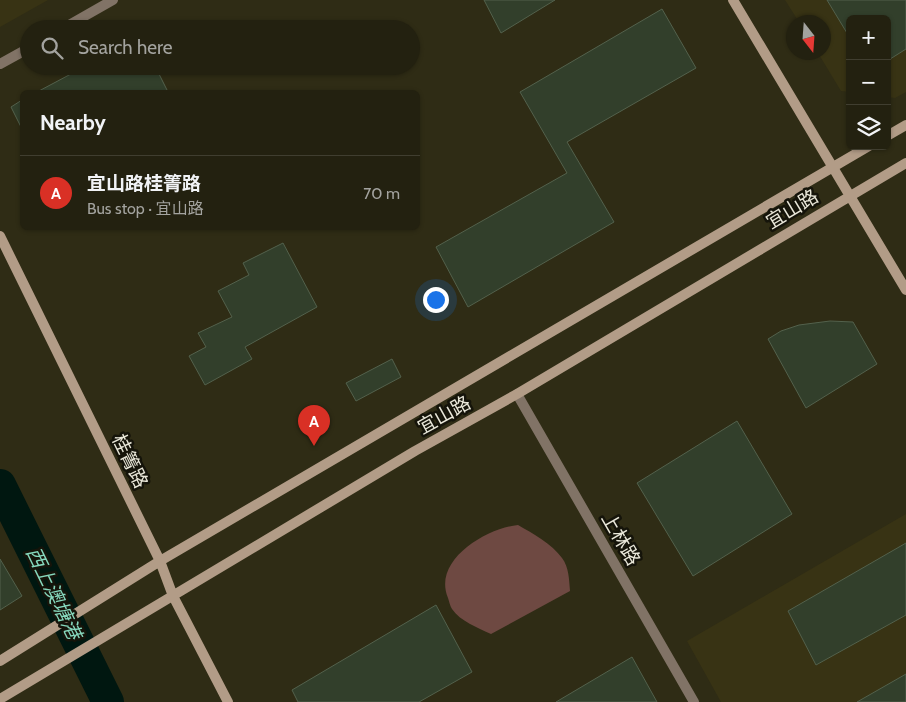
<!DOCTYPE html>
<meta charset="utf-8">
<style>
body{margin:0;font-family:Cabin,"Noto Sans SC",sans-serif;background:#2b2919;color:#f1f3f6}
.controls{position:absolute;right:15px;top:15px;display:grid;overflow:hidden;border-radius:8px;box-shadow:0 1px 4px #0004}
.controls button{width:45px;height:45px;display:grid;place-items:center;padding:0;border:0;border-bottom:1px solid #403e30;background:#232110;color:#f1f3f6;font:25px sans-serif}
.compass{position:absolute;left:786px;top:15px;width:45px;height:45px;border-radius:50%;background:#232110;box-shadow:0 1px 4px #0004;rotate:163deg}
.you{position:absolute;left:435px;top:299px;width:18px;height:18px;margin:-12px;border:4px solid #fff;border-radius:50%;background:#1a73e8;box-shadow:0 0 0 8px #1a73e833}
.badge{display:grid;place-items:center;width:32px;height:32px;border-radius:50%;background:#d93025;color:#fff;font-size:16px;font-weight:700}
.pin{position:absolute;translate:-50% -41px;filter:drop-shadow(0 1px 2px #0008)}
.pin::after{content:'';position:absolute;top:26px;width:18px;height:15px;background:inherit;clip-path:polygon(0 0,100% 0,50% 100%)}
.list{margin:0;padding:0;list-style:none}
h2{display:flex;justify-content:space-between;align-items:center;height:65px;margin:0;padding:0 20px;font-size:21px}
h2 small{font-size:16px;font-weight:400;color:#a3a39f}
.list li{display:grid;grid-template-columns:32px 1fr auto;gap:15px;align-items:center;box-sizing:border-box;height:75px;padding:0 20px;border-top:1px solid #403e30}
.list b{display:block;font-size:19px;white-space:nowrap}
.list p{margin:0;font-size:16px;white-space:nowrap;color:#a3a39f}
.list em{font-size:16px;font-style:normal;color:#a3a39f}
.icon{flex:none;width:28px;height:28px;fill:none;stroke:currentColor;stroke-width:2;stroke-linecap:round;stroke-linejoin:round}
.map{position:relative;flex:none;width:906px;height:702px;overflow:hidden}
.search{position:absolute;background:#232110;box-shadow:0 1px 4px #0004;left:20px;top:20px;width:400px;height:55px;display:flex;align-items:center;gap:12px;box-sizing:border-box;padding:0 18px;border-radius:28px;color:#a3a39f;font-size:19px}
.panel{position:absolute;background:#232110;box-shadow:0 1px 4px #0004;left:20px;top:90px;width:400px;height:140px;border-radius:8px}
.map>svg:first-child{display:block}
.built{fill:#383314}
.grass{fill:#6e4942}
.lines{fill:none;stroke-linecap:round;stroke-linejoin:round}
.river{stroke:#001710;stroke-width:32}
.building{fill:#323f2b;stroke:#53614c}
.street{stroke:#817366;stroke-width:10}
.secondary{stroke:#b29c87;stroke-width:10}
.labels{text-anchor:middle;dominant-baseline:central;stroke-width:5;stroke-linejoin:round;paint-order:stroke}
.street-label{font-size:19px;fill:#eae8da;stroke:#15140a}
.water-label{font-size:20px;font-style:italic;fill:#86d8bd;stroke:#15140a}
</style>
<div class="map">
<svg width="906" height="702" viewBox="0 0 906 702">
<rect width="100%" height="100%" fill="#2f2c15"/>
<path class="built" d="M0 0H48L0 27Z
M785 0H906V92L895 98 887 97V19H850V92L841 91 818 53 824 52V22H799Z
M906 514V702H721L687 641Z"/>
<path class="grass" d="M518 525C532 533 552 544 562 558 569 567 569 580 570 591L491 634C478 628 460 621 452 609 450 606 449 601 448 598 432 560 487 528 518 525Z"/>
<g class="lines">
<path class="river" d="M0 485 108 702"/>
</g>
<path class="building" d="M484 0H555L501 33Z
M827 0H906V49L887 61V19H850V38Z
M662 9 696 68 567 142 614 222 468 307 436 247 567 173 520 92Z
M86 66H155L168 92H37Z
M22 100V129L11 107Z
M283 243 317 307 245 347 252 359 205 385 189 356 206 347 198 333 232 317 218 291 249 275 243 263Z
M830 321 853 322 877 364 806 408 768 339 781 331 799 325Z
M392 359 401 377 356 401 346 383Z
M737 421 792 514 693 576 637 483Z
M906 543V615L816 665 788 611Z
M0 559 22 596 0 610Z
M436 605 472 672 419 702H298L292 690Z
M632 657 657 702H556Z
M906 674V702H857Z"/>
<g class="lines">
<path class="street" d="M62 29 113 0
M0 64 29 48
M517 394 694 702"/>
<path class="secondary" d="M733 0 906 290
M887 136 906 125
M0 236 160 561 173 596 228 702
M0 661 160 561 869 146
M0 699 415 451 517 394 906 163"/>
</g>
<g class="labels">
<g class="street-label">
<text transform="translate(792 209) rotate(-31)">宜山路</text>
<text transform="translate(444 415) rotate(-29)">宜山路</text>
<text transform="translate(130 461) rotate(64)">桂箐路</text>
<text transform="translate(621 539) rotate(60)">上林路</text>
</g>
<g class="water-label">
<text transform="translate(54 593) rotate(64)">西上澳塘港</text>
</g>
</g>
</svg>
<div class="controls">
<button>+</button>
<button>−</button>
<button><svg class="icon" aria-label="layers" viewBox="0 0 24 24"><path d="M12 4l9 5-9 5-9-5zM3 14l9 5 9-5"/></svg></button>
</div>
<svg class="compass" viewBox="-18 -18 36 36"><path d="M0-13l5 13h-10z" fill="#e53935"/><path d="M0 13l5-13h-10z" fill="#a3a39f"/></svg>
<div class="you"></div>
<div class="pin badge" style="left:314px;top:446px">A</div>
<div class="search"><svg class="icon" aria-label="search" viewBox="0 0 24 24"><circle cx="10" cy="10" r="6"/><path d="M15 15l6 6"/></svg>Search here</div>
<section class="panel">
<h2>Nearby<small></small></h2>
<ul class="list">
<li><span class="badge">A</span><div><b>宜山路桂箐路</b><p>Bus stop · 宜山路</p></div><em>70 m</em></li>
</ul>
</section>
</div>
